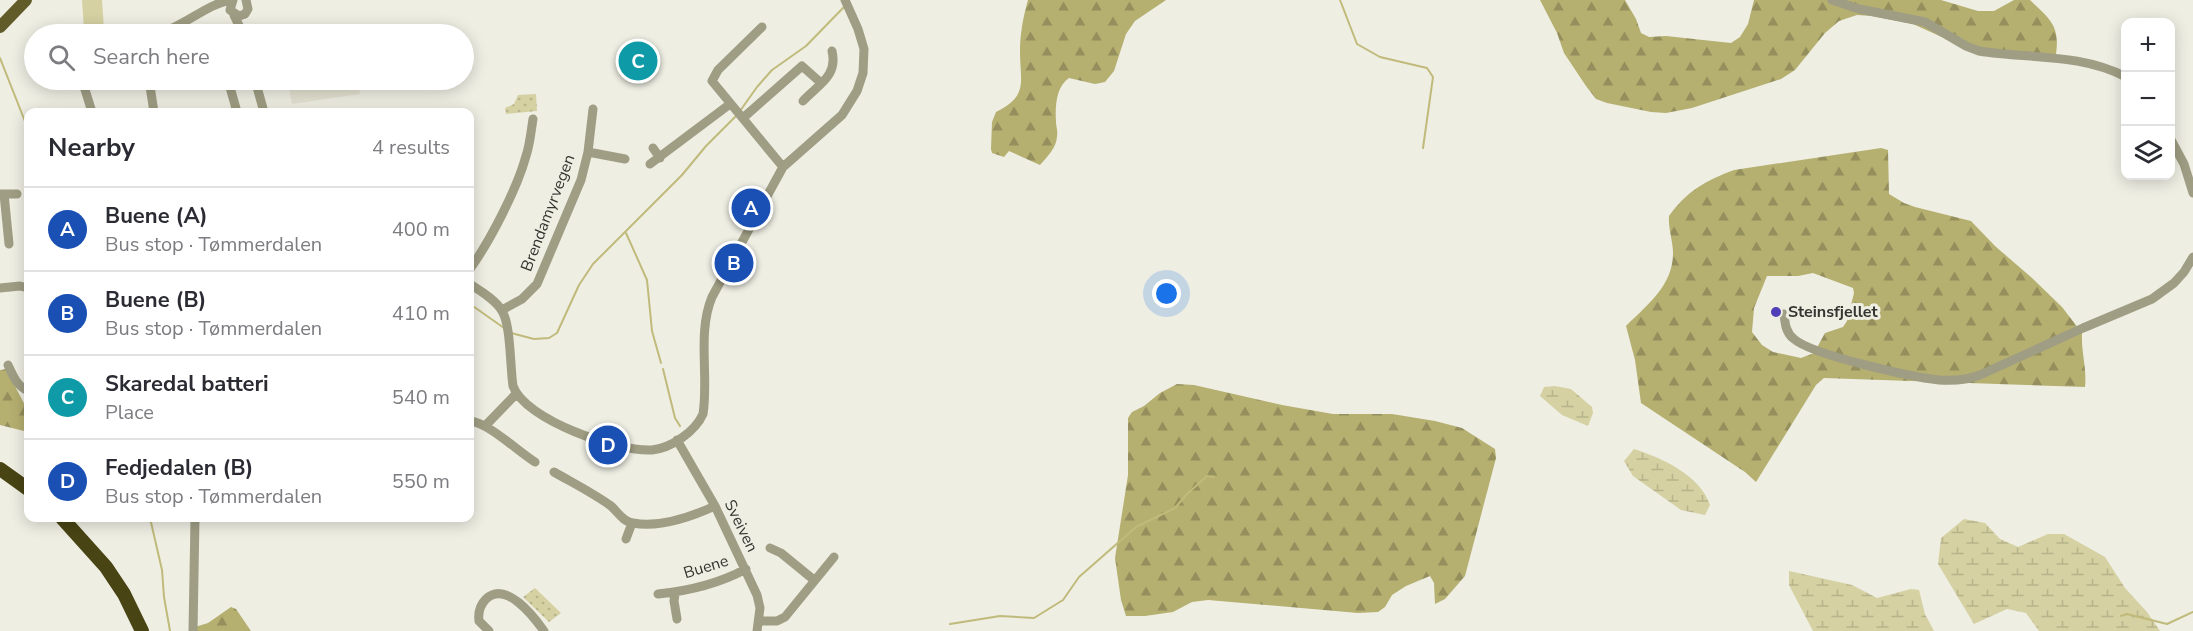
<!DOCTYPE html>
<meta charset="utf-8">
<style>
body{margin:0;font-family:"Nunito Sans",sans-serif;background:#f2f2f3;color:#2b2b33}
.controls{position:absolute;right:18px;top:18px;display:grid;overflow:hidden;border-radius:12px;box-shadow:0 3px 15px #0003}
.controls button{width:54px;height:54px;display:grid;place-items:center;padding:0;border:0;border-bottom:2px solid #e1e1e2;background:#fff;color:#2b2b33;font:30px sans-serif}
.you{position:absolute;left:1167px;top:294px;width:21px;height:21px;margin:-15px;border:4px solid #fff;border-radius:50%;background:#1a73e8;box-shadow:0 0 0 9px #1a73e833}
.badge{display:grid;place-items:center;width:39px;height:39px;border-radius:50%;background:#1a73e8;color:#fff;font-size:20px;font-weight:700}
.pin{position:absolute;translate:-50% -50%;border:3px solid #fff;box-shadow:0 2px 6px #0006}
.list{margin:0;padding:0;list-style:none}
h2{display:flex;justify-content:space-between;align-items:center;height:78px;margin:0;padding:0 24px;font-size:26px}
h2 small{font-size:20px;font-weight:400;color:#7c7c81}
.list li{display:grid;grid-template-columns:39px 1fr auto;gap:18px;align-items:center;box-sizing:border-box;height:84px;padding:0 24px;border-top:2px solid #e1e1e2}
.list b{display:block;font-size:22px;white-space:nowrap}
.list p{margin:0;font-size:20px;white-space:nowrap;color:#7c7c81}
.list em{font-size:20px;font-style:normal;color:#7c7c81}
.icon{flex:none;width:33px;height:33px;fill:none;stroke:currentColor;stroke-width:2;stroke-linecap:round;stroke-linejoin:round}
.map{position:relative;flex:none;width:2193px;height:631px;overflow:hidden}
.search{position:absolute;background:#fff;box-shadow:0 3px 15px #0003;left:24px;top:24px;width:450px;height:66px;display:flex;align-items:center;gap:15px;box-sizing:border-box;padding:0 21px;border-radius:33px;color:#7c7c81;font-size:22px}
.panel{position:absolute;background:#fff;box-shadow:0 3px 15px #0003;left:24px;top:108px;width:450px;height:414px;border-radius:12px}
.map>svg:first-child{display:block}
.built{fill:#e3e2d1}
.forest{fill:url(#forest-firs);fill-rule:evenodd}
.wetland{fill:url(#wetland-marsh)}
.park{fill:url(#park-dots)}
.pitch{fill:#d5d1a2}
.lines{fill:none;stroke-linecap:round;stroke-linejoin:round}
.stream{stroke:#c0ba7b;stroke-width:2}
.minor{stroke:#9f9d83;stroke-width:9}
.major{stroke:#605b29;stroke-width:12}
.highway{stroke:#484414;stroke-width:14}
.poi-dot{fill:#503fb6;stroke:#eeeee3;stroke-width:2}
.labels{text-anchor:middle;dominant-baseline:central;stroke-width:6;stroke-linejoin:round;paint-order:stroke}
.street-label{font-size:16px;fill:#343430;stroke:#eeeee3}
.poi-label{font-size:16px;font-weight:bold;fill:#343430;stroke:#eeeee3;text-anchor:start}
</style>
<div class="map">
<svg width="2193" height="631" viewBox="0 0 2193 631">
<defs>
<pattern id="forest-firs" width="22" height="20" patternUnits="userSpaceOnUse" patternTransform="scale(1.5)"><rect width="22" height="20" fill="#b5af70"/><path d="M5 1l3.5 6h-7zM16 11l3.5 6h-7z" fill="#948f5c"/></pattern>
<pattern id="wetland-marsh" width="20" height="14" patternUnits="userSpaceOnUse" patternTransform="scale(1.5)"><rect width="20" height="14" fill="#d5d1a2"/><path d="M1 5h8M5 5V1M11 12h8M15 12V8" fill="none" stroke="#b7b48c"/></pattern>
<pattern id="park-dots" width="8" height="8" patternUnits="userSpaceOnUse" patternTransform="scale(1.5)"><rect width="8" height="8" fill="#d5d1a2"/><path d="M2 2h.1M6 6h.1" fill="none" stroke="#b7b48c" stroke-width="1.8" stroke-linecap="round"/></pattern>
</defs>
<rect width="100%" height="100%" fill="#eeeee3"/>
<path class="built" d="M287 80H358L360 94 292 104Z"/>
<path class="forest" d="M1028 0H1166L1135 21 1126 34 1114 71 1105 82 1095 84 1069 78C1056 87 1055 106 1056 122 1056 126 1058 131 1057 136 1057 147 1047 157 1040 165L1009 151 1004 157 992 153 991 149 992 122 996 112C1029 96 1020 81 1020 52 1020 35 1023 17 1028 0Z
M1540 0H1625L1636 19 1641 33 1649 37 1666 36 1731 43 1740 37 1748 24 1754 0H1941L1978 11H1994L2014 0H2030C2050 19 2060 25 2056 54L2019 58 1944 38 1913 24 1872 16 1857 15 1839 21 1825 33 1795 70 1781 79 1692 108 1666 113 1651 112 1607 103 1596 99 1586 86 1564 53 1557 33Z
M1881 148 1888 150 1889 194 1904 203 1915 207 1971 221 1995 246 2032 278 2062 307 2082 333C2081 352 2087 368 2085 387L1824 378 1816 385 1756 482 1745 472 1641 403 1635 360 1626 326C1647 305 1673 286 1673 253 1673 241 1668 228 1669 216 1687 191 1705 181 1734 170ZM1813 273 1853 288 1854 293 1847 321 1843 327 1825 333 1814 353 1801 358 1773 352 1762 345 1752 332 1754 308 1767 276H1798Z
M6 369 27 409 28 432 0 425V370Z
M1177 384 1194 385 1282 405 1333 414H1392L1435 421 1462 428 1495 449 1496 458 1465 576 1445 599 1435 604 1434 583 1430 576 1406 586 1392 595 1385 607 1378 612 1358 613 1208 600 1192 602 1173 612 1145 616H1126L1121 600 1115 558 1128 475V418L1132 412 1144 406 1160 393Z
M231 607 236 609 251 631H194L195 627 208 623Z"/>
<path class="wetland" d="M1555 386 1571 389 1592 407 1593 413 1588 426 1562 415 1540 396 1544 387Z
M1634 449C1662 458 1700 475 1710 505L1705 515 1681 510 1633 476 1624 461Z
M1964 519 1985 523 2000 539 2018 547 2048 534H2064L2105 557 2125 588 2147 612 2160 631H2039L2026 613 2007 609 1974 624 1938 564 1941 538Z
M1789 571 1852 585 1877 598 1911 589 1919 590 1925 614 1934 631H1813L1789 585Z"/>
<path class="park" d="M536 94 537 111 506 114 505 108 514 104 518 95Z
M535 588 561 613 549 622 523 597Z"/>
<path class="pitch" d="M82 0H102L104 29 84 30Z"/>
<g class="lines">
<path class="stream" d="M1340 0 1357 44 1380 57 1427 68 1433 77 1423 148
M0 58 28 129
M740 111 757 87 772 70 806 46 844 7
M626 233 647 280 652 331 661 363
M470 304 504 328
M511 333 534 339 549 338 557 333 579 285 593 264 682 175 706 146 737 115
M663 369 675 418 680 426
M150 518 162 570 164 597 170 631
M2121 616 2127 614 2167 624 2193 612
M950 624 1000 616 1034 618 1063 600 1079 577 1136 527 1175 508 1187 494 1207 476 1214 477"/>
<path class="minor" d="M233 0 230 10 239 16 245 14 248 9 246 0
M1832 0 1859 9 1925 22 1966 46 1979 51C2028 59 2080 53 2126 77
M234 15 243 34
M762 27 718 70 712 81 783 167
M152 34C182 30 203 5 231 0
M82 80 92 112
M149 80 154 112
M228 80 237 112
M255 80 264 112
M803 101C819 84 838 76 832 51
M743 118 802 66 820 82
M2170 138 2184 164 2193 193
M653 148 660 158
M588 152 625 159
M650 164 730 104
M0 194H4L9 244
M4 194H17
M470 269C490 241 517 189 526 156 530 144 531 131 533 119
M470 284C480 291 495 299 502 311 511 325 510 367 513 386 525 420 618 452 652 450 671 448 695 432 703 414 709 376 697 333 712 297L783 167 842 115 857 91 863 73 864 49 858 29 845 0
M0 288 20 286 28 288
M502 310 522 299 537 284 581 180 588 152 593 109
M1784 314C1785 324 1786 333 1794 339 1812 355 1912 377 1939 380 1953 381 1967 380 1980 375L2083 328 2152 299 2174 283 2184 272 2193 257
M8 365C13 376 17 386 28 391
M470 421C489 423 516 450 535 462
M486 425 516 394
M677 440 715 506 757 595 760 608 757 631
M554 472C573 483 593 493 611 506 618 512 623 522 633 523 659 528 691 517 715 506
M626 539 632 523
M770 548 781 553 814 580
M658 594C688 591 718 584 746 569
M675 594 674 601 677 619
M760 621H777L785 617 834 557
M193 631 195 518
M489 631 479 621C478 613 480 605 486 599 506 580 534 617 544 631"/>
<path class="major" d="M0 27 26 0"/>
<path class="highway" d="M0 469 28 489
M62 518 106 567 124 594 142 631"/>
</g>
<circle class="poi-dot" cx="1776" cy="312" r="6"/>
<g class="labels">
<g class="street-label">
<text transform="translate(548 213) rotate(-69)">Brendamyrvegen</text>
<text transform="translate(741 526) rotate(64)">Sveiven</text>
<text transform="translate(706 567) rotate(-17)">Buene</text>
</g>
<g class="poi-label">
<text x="1788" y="312">Steinsfjellet</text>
</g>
</g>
</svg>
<div class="controls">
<button>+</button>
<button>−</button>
<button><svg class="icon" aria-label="layers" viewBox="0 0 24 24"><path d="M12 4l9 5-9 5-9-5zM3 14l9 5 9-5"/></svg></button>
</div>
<div class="you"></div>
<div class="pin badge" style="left:751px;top:208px;background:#1a4fb4">A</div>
<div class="pin badge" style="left:734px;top:263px;background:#1a4fb4">B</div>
<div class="pin badge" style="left:638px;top:61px;background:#0f9aa8">C</div>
<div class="pin badge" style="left:608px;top:445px;background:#1a4fb4">D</div>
<div class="search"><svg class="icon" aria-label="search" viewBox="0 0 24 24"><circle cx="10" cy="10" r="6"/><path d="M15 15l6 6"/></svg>Search here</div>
<section class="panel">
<h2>Nearby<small>4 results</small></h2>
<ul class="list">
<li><span class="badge" style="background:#1a4fb4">A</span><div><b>Buene (A)</b><p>Bus stop · Tømmerdalen</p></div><em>400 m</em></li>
<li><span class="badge" style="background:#1a4fb4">B</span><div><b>Buene (B)</b><p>Bus stop · Tømmerdalen</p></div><em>410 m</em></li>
<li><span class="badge" style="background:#0f9aa8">C</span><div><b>Skaredal batteri</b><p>Place</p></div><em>540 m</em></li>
<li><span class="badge" style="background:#1a4fb4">D</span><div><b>Fedjedalen (B)</b><p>Bus stop · Tømmerdalen</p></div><em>550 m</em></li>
</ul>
</section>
</div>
